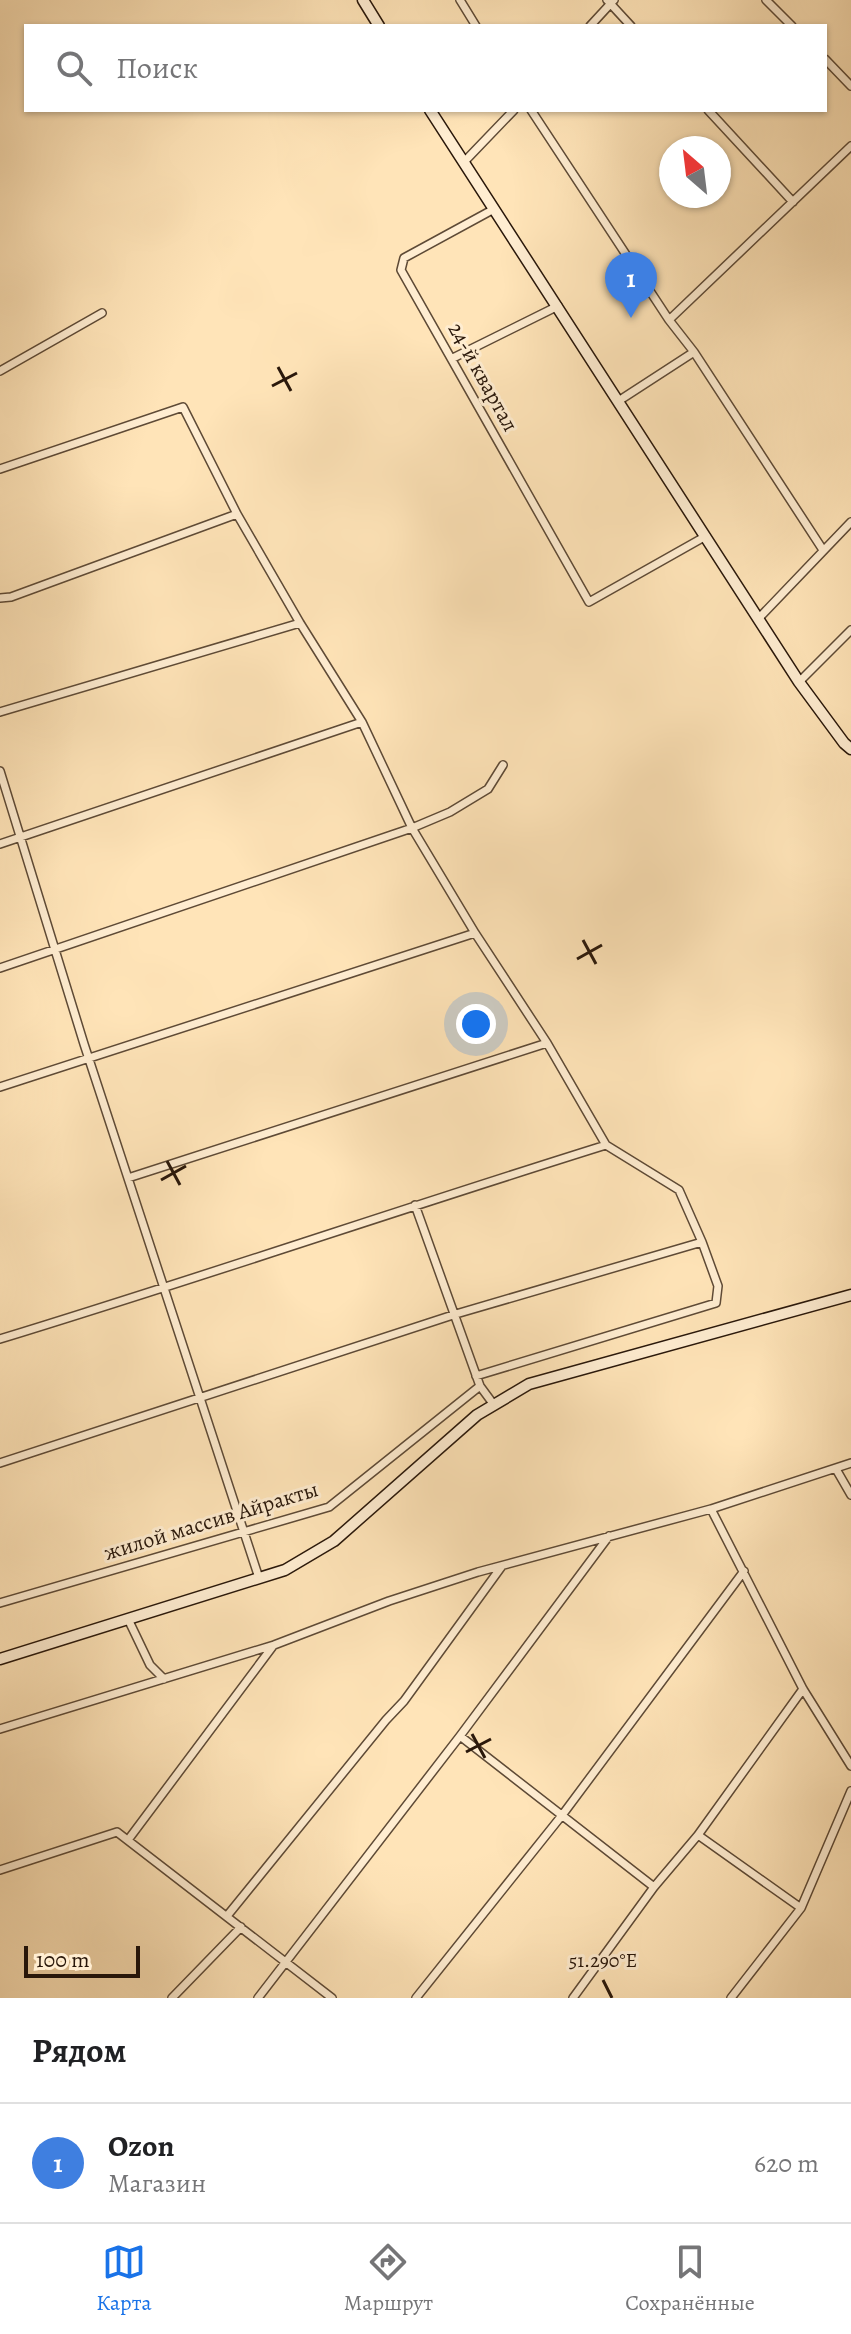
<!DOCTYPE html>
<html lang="ru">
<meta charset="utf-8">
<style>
body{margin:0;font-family:Alegreya,serif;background:#f6f6f6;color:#202124}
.compass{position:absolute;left:659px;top:136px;width:72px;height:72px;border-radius:50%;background:#fff;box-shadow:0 2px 6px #0004;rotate:332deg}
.scale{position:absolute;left:24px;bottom:20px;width:116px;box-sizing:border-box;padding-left:8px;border:4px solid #29170a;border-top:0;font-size:22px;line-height:28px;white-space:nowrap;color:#29170a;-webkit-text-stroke:6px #ffedd1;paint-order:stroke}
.you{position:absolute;left:476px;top:1024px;width:28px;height:28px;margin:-20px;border:6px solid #fff;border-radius:50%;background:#1a73e8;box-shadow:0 0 0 12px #1a73e833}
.badge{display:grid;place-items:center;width:52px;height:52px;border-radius:50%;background:#1a73e8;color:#fff;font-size:26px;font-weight:700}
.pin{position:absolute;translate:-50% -66px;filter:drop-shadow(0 2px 4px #0008)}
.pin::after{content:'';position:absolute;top:42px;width:28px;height:24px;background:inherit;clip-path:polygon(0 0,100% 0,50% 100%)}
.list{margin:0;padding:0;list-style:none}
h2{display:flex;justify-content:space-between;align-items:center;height:104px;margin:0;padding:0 32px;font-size:34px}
h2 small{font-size:26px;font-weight:400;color:#757577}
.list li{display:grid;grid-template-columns:52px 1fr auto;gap:24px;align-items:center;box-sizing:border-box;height:120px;padding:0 32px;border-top:2px solid #e0e0e0}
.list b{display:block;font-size:30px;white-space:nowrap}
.list p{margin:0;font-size:26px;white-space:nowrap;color:#757577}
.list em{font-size:26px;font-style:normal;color:#757577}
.icon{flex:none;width:44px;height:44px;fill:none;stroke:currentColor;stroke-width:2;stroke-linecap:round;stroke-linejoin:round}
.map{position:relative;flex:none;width:851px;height:1998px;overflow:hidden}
.search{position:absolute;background:#fff;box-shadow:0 2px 6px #0004;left:24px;right:24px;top:24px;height:88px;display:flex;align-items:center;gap:20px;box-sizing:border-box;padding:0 28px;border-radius:0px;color:#757577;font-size:30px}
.sheet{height:224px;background:#fff}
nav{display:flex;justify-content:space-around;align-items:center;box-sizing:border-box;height:112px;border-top:2px solid #e0e0e0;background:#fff;font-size:22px;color:#757577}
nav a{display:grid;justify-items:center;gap:4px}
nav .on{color:#1a73e8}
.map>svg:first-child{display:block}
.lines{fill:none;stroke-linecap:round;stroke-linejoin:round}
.street-casing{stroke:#5e4a36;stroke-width:10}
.secondary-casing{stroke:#29170a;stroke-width:13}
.street{stroke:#ffedd1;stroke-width:7}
.secondary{stroke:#ffedd1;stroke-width:10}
.ticks{fill:none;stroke:#29170a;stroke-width:3}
.labels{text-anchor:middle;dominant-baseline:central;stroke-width:6;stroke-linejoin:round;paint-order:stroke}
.street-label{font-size:22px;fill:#29170a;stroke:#ffedd1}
.ticks-label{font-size:20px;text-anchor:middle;fill:#29170a;stroke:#ffedd1;stroke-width:6;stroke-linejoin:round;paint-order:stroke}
</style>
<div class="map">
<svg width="851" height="1998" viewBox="0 0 851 1998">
<rect width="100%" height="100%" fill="#ffe4b8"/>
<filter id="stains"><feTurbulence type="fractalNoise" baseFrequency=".0025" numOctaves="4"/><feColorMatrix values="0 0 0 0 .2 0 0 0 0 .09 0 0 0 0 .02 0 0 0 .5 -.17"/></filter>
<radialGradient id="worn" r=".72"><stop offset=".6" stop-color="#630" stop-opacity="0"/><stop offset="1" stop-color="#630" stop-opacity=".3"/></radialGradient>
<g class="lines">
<g class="street-casing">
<path id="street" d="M460 0 476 26
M607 0 631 26
M766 0 792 26
M590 26 614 0
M825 59 851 86
M531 110 669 320
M708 110 793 202
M464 162 514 110
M494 209 404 258 401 270 589 602 706 536
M694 352 823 550
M453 358 558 306
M0 371 102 313
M620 400 694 352 669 320 851 146
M0 469 183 407 237 514 300 623 362 722 412 828 475 933 547 1043 606 1145 679 1190 702 1242 718 1286 716 1303 476 1376
M0 598 11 597 237 514
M759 618 851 522
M799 682 851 630
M0 712 300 623
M0 771 84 1044 259 1578
M0 844 362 722
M0 968 412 828 450 812 488 789 503 765
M0 1087 475 933
M128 1178 547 1043
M0 1339C203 1277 404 1208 606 1145
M480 1386 494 1405
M0 1463 456 1314 702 1242
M836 1469 851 1495
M711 1509 851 1463
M0 1603 329 1507 480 1386 415 1205
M128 1619 150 1665 164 1679
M0 1729 274 1645 389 1601 478 1572 711 1509 803 1689 851 1766
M460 1736 654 1887 698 1835 801 1908
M698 1835 803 1689
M128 1840 273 1646
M0 1870 117 1832 332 1998
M227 1916 386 1720 404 1701 502 1566
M172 1998 241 1927
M258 1998 460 1736 609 1536
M416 1998 563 1814 744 1571
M573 1998 654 1887
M731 1998 801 1908 851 1791"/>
</g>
<g class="secondary-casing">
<path id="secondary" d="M363 0 379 26
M430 110 799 682 844 743 851 749
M0 1659 285 1570 334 1541 477 1415 529 1384 851 1295"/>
</g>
<use href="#street" class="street"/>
<use href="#secondary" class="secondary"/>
</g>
<path class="ticks" d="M278 367 291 391M272 386 297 373M583 940 596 964M577 959 602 945M167 1161 180 1185M161 1180 186 1166M472 1734 485 1758M466 1752 491 1739M603 1980 612 1998"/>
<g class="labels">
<g class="street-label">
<text transform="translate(483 377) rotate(61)">24-й квартал</text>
<text transform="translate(211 1521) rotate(-17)">жилой массив Айракты</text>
</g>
</g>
<g class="ticks-label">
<text x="603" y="1967">51.290°E</text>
</g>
<rect width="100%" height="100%" filter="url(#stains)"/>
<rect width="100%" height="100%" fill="url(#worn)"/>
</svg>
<svg class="compass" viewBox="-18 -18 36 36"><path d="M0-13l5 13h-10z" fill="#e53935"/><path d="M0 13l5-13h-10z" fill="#757577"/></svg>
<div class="scale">100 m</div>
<div class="you"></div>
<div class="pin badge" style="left:631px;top:318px;background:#3f7fe0">1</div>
<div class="search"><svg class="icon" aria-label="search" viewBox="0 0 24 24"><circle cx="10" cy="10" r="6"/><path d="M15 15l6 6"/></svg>Поиск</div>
</div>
<section class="sheet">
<h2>Рядом<small></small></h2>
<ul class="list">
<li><span class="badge" style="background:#3f7fe0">1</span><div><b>Ozon</b><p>Магазин</p></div><em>620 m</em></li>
</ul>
</section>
<nav>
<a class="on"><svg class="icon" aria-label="map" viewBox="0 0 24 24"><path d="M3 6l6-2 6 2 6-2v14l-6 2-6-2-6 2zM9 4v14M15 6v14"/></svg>Карта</a>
<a><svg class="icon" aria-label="directions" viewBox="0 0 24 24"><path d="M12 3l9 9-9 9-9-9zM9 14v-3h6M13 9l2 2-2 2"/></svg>Маршрут</a>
<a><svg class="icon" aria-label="saved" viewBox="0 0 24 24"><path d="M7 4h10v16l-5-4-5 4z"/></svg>Сохранённые</a>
</nav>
